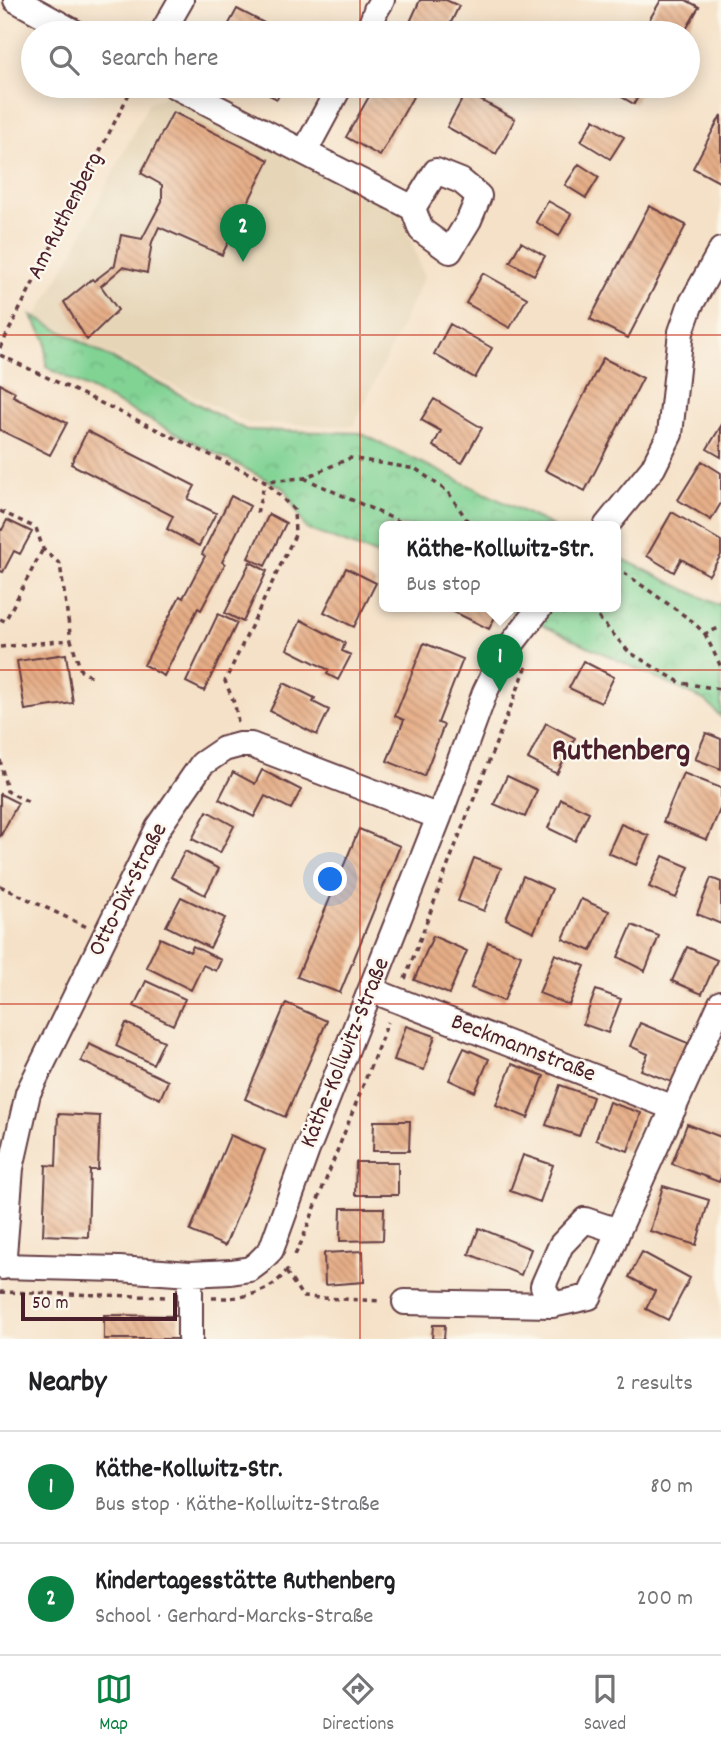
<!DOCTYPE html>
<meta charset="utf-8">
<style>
body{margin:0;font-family:Dekko,sans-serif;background:#f2f2f2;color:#202124}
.scale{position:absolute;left:21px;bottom:18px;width:156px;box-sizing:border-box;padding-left:7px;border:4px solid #4a1f2b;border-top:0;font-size:19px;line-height:24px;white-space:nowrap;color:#4a1f2b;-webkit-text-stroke:5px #fbf7ec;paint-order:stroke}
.you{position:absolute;left:331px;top:880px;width:24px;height:24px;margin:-18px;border:5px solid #fff;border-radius:50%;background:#1a73e8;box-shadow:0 0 0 10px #1a73e833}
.badge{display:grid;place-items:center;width:46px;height:46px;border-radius:50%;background:#0b8043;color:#fff;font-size:23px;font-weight:700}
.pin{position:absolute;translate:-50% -58px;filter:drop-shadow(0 2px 4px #0008)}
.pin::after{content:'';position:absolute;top:37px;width:24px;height:21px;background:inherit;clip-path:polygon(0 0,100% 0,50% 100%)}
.popup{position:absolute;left:379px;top:521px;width:242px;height:91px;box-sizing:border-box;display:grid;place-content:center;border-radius:10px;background:#fff;filter:drop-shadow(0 2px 5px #0005);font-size:23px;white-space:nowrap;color:#757577}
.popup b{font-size:26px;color:#202124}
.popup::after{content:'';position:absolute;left:50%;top:100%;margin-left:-14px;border:14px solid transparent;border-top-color:#fff}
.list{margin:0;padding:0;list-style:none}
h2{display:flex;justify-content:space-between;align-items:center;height:91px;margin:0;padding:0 28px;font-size:30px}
h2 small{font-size:23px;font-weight:400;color:#757577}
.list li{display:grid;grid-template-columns:46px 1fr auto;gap:21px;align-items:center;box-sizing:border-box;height:112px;padding:0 28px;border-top:2px solid #e0e0e0}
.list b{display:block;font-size:26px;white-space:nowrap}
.list p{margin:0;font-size:23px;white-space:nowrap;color:#757577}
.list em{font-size:23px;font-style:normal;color:#757577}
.icon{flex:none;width:38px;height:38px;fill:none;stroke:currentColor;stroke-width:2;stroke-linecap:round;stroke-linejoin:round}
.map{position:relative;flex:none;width:721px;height:1339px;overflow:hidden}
.search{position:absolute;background:#fff;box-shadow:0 4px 18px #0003;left:21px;right:21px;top:21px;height:77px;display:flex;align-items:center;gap:18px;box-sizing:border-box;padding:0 24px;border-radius:38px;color:#757577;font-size:26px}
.sheet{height:315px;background:#fff}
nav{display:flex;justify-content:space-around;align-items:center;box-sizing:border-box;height:98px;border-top:2px solid #e0e0e0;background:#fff;font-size:19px;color:#757577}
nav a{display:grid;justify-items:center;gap:4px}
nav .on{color:#0b8043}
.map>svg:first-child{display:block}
.built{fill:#e6d5b7}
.park{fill:url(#park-crowns);stroke:#667960;stroke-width:2}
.building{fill:url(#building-back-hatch)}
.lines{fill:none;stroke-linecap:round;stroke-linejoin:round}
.street-casing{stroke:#643c42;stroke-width:28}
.path{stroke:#643c42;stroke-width:3.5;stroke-dasharray:5 5;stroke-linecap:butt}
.street{stroke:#fff;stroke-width:24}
.grid{fill:none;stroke:#c8321e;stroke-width:2;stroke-opacity:0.55}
.labels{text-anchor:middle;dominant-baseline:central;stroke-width:5;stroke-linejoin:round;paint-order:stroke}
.street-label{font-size:24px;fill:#4a1f2b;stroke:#fbf7ec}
.district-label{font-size:32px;font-weight:bold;fill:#4a1f2b;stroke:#fbf7ec}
</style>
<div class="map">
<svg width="721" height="1339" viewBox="0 0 721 1339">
<defs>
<pattern id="park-crowns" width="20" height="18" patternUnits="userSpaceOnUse" patternTransform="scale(1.75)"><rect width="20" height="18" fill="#81d394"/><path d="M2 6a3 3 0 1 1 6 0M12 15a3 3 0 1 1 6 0" fill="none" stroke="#71b580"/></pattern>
<pattern id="building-back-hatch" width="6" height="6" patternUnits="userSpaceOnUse" patternTransform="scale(1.75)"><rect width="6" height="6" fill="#e6ae87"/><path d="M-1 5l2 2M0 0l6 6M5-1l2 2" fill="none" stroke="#bc8d6f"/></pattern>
</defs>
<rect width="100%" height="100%" fill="#fbf7ec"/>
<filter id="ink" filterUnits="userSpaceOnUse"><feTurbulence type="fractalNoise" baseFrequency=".0143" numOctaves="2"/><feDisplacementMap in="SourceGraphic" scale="14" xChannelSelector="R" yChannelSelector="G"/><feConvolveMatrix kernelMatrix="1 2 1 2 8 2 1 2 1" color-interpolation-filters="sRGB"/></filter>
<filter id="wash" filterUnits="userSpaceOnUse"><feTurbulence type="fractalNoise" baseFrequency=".00686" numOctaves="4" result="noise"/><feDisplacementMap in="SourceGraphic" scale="28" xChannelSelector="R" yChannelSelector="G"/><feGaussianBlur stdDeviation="1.57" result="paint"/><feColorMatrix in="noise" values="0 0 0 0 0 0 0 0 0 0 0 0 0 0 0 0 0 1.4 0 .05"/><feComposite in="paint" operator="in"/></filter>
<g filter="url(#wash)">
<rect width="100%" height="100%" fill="#f5e1c7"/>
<path class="built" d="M173 94 401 211 424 277 354 426 248 423 36 317 75 248 149 102Z"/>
<path class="park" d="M31 315 246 430 360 433 553 526H384V557L306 529 285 489 46 367V340Z
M616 556 718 605 721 602V717L706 701 501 606H616Z"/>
<g id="blocks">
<path class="building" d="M420 0H446L459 6 446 33H405Z
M661 0H686L699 7 684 33H657L645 27Z
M237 9 268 25 264 33H224Z
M252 86H284L277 99Z
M375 86H419L380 156 346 137Z
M603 86H644L634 104Z
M466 92 515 119 496 154 447 127Z
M173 112 269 160 222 255 159 227 152 242 147 273 123 267 101 286 118 310 87 340 64 302 92 279 94 281 115 265 121 235 142 239 162 201V185L141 173Z
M721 115V183L693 168Z
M594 119 624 137 610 159 581 141Z
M579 164 599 177 586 198 565 185Z
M548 201 571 214 559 236 536 222Z
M649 206 686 225 628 338 590 319Z
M521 242 545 256 534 275 510 262Z
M483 273 527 298 510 328 466 303Z
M450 324 492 348 475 378 434 354Z
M603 358 643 378 585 491 545 470Z
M0 384 15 392 13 396 67 423 50 455 0 430Z
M434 399 482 428 462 463 433 446 441 431 421 420Z
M721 426V457L707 449Z
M87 431 195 486 188 499 216 513 199 546 167 529 173 516 71 464Z
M702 461 721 473V503L711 520 678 500Z
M231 496 250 506 222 562 225 564 201 610 198 608 164 676 144 665 180 596 183 598 205 556 202 554Z
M672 512 721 541V555L709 575 681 559 674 572 647 556Z
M269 514 286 523 265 566 248 558Z
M7 520 32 532 20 554 14 551 3 572 0 571V529L2 530Z
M250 562 267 571 243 622 225 613Z
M346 568 376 583 354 627 324 612Z
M442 606H484L497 613 489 629Z
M218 614 237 623 204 691 186 682Z
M301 620 345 643 342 651 351 655 338 680 327 674 329 670 287 649Z
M424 643 463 659 438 723 444 725 424 776 387 761 404 720 395 716Z
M66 654 73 703 25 710 17 661Z
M583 661 614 677 601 703 569 688Z
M284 683 315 698 313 702 329 710 317 735 270 711Z
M546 723 575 738 557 774 528 759Z
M706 733 721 739V769L695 759Z
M262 770 301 790 291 809 265 796 254 817 219 799 233 772 255 784Z
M683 773 721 788V807L707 840 663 822Z
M507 776 537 790 525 817 494 804Z
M0 794 18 803 0 837Z
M561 799 589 812 575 841 548 828Z
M207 811 234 826 220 853 192 839Z
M621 824 649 836 636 865 608 853Z
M359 829 400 846 340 993 297 977Z
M185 851 219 869 205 895 171 877Z
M663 856 689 867 676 898 649 887Z
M474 858 501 868 484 911 458 901Z
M523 876 552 889 534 932 506 919Z
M711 878 721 882V924L697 914Z
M181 897 225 918 210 948 166 926Z
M581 899 609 911 591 951 563 939Z
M632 925 659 936 645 971 618 957Z
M433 936 467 951 449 994 414 980Z
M160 938 190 952 193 946 221 960 216 971 203 965 191 990 146 967Z
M488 942 521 955 504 1001 471 988Z
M687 947 717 960 702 994 672 981Z
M555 954 585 966 569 1005 539 993Z
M146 981 185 999 173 1025 134 1006Z
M596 990 621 999 608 1033 583 1024Z
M286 1003 327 1021 285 1117 245 1099Z
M126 1023 164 1041 153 1064 116 1046Z
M640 1023 690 1044 674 1083 641 1070 648 1054 630 1046Z
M406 1026 435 1036 424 1070 394 1060Z
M89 1044 168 1081 160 1099 81 1061Z
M464 1048 489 1059 475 1092 449 1080Z
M512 1064 544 1076 528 1118 496 1105Z
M560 1085 593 1097 579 1136 546 1125Z
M609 1102 641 1113 628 1151 596 1140Z
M58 1114 100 1116 98 1170H90L88 1237 43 1235 46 1165 56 1166Z
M374 1121H410L409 1151H373Z
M687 1124 721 1137V1177L719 1182 672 1164Z
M230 1135 265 1150 225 1246 190 1231Z
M523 1155 553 1165 540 1202 510 1191Z
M356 1162H398V1195H355Z
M663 1186 709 1200 696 1245 650 1231Z
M341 1208H384L383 1240 340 1241Z
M479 1228 531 1249 521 1275 469 1254Z
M363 1251 364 1282 325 1285 324 1253Z
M642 1252 690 1278 668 1320 646 1309 655 1291 629 1277Z
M104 1315 179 1316V1339H104Z
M433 1325H445L444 1339H432Z"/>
</g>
</g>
<g filter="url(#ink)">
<use href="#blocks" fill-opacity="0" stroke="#643c42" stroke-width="2"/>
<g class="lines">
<g class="street-casing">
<path id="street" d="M16 0 76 33
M162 33 181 0
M368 33 376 10 382 0
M175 86 413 208 421 230 450 251 469 220 479 196 461 181 436 171 413 208
M305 151 340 86
M606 526 653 468 670 434 681 332 690 306 721 250
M371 990 674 1108
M618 1231 606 1261 589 1297 552 1305 543 1286 561 1245 585 1220 618 1231 721 1003
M0 1266 119 1269 190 1274 231 1272 250 1269 258 1263 271 1250 307 1150 439 817 485 692 503 655 541 606
M3 1267 11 1168 28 1093 158 828 202 764 224 749 239 745H251L439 817
M405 1302 552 1305
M190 1339V1274"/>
</g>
<path class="path" d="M0 348 133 86
M0 355 265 481 304 478 350 458 416 469 448 492 471 526
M304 478 409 526
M0 511 36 528 43 549 60 564 71 640
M257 513 265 481
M616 567 692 621 705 634 721 627
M582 606 597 616 629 652 681 683 721 689
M563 614 569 606
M0 619 5 621 43 549
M705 634 721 667
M0 647 71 640 81 671 92 677
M238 722 235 705 225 681 295 535 294 510 265 481
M0 760 7 791 29 802
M0 886 87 927
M405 979 461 831 528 663
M295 1255 301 1243 388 1022
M286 1272 303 1297 382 1301
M0 1292 169 1297
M212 1298C243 1299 274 1294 290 1265"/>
<use href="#street" class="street"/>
</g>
</g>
<path class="grid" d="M360 0V33M360 86V1339M0 335H721M0 670H721M0 1004H721"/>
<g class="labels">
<g class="street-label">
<text transform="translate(66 216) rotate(-63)">Am Ruthenberg</text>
<text transform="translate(129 890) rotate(-63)">Otto-Dix-Straße</text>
<text transform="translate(523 1049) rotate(21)">Beckmannstraße</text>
<text transform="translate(346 1053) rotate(-68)">Käthe-Kollwitz-Straße</text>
</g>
<g class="district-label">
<text x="621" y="753">Ruthenberg</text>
</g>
</g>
</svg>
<div class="scale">50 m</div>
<div class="you"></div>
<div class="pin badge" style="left:500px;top:692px">1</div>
<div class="popup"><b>Käthe-Kollwitz-Str.</b>Bus stop</div>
<div class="pin badge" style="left:243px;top:262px">2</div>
<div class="search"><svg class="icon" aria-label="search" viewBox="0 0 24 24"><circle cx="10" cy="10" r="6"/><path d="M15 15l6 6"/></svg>Search here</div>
</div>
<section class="sheet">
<h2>Nearby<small>2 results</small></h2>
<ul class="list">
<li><span class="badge">1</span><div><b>Käthe-Kollwitz-Str.</b><p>Bus stop · Käthe-Kollwitz-Straße</p></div><em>80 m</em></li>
<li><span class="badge">2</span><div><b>Kindertagesstätte Ruthenberg</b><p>School · Gerhard-Marcks-Straße</p></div><em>200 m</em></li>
</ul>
</section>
<nav>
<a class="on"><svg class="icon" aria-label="map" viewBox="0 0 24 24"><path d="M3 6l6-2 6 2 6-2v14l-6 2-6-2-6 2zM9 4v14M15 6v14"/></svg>Map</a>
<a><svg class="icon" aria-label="directions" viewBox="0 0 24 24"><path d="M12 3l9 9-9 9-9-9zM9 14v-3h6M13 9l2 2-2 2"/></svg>Directions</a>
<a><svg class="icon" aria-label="saved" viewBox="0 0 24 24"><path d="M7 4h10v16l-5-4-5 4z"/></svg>Saved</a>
</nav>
